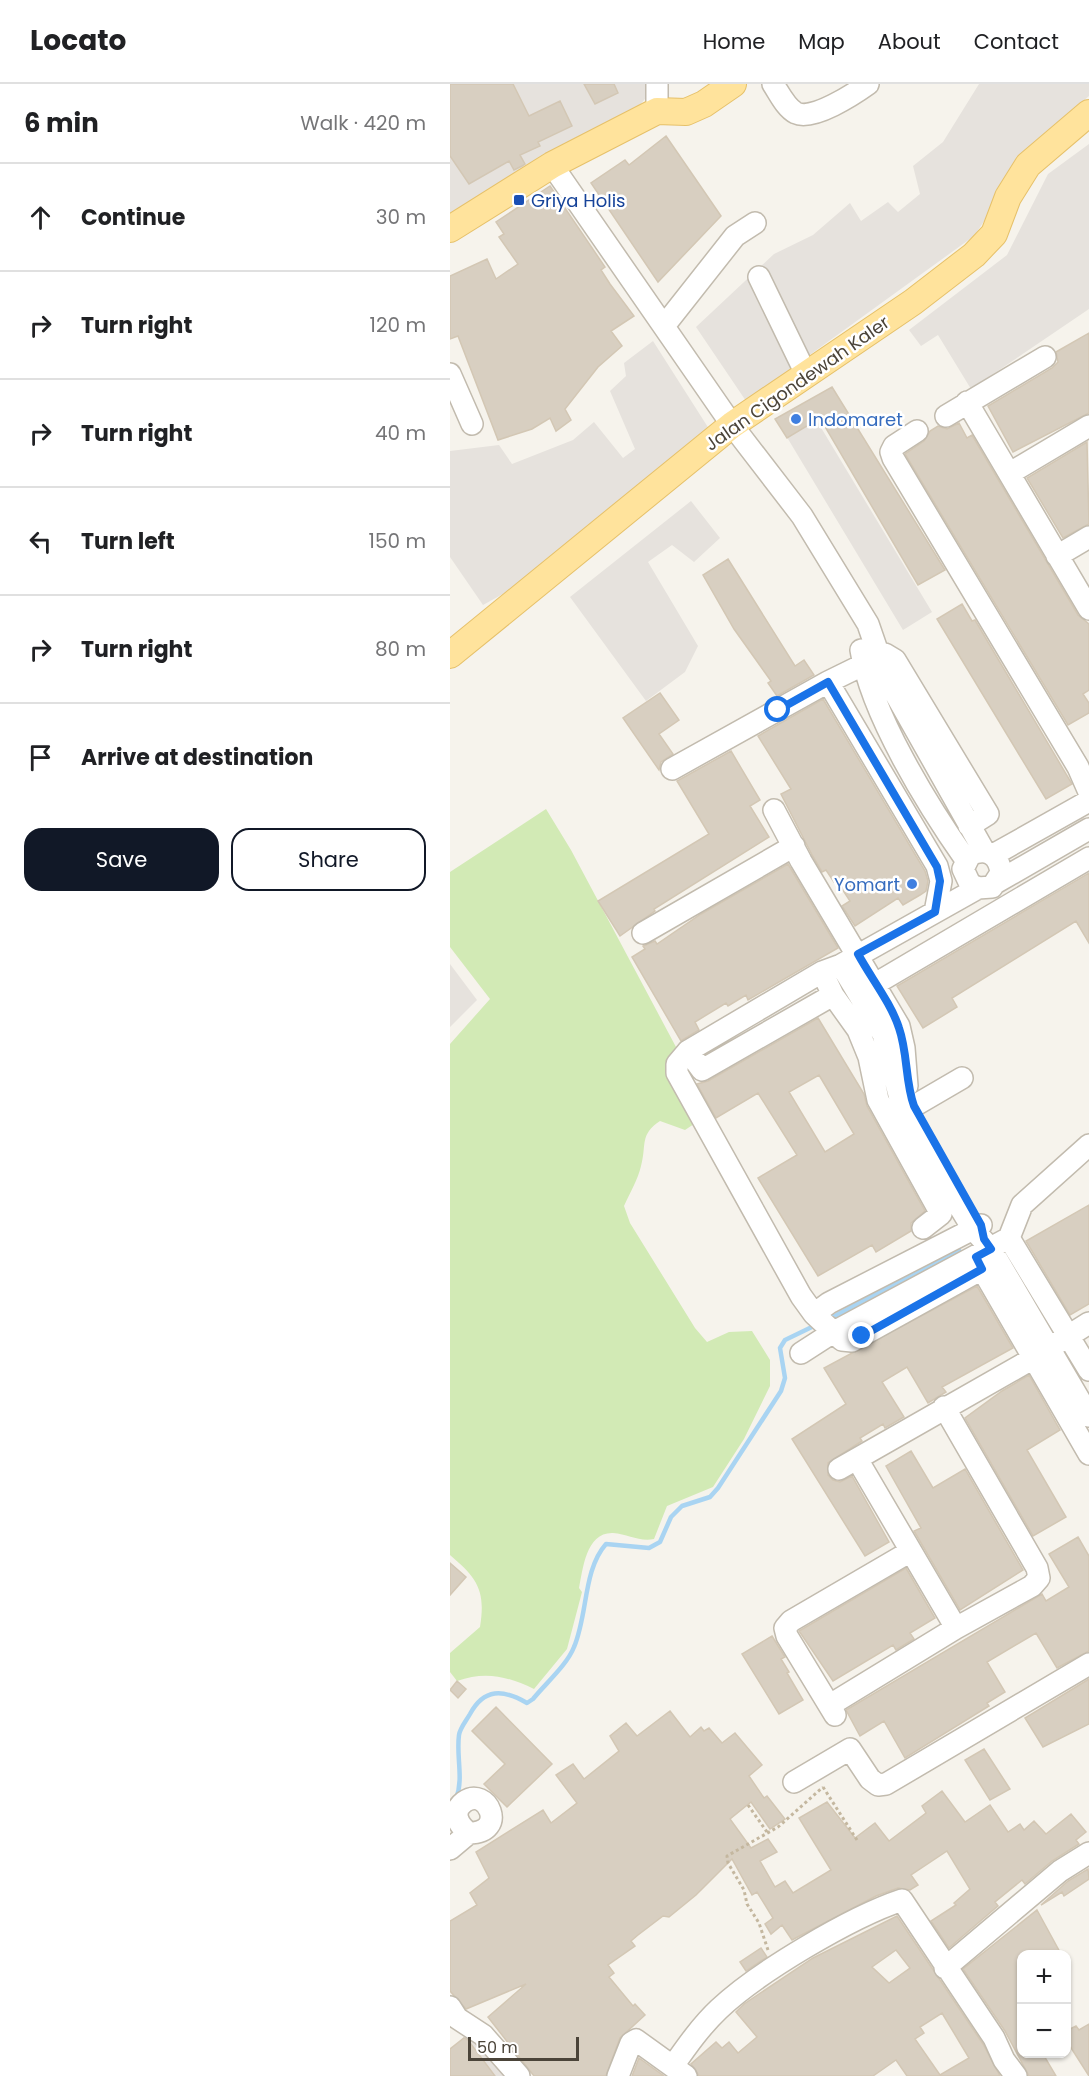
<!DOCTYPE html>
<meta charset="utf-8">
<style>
body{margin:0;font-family:Poppins,sans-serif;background:#f6f6f6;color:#202124}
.controls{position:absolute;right:18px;bottom:18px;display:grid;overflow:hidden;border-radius:12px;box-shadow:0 2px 4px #0004}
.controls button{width:54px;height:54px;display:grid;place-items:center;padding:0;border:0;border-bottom:2px solid #e0e0e0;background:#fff;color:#202124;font:30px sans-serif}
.scale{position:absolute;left:18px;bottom:15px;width:111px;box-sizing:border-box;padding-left:6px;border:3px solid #4b4439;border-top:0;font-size:16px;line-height:21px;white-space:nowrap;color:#4b4439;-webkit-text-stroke:4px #fff;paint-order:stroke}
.stop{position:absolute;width:18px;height:18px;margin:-14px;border:4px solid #1a73e8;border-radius:50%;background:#fff}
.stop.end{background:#1a73e8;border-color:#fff;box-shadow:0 2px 6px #0008}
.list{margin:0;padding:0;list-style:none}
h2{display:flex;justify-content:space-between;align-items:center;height:78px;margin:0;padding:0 24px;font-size:26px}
h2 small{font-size:20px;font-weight:400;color:#757577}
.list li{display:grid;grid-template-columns:39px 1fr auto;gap:18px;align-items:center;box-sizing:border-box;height:108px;padding:0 24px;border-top:2px solid #e0e0e0}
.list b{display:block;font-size:22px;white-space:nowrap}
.list em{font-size:20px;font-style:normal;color:#757577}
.actions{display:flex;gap:12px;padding:18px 24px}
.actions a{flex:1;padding:14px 0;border:2px solid #111827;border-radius:18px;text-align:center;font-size:21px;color:#111827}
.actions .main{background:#111827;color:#fff}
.icon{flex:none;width:33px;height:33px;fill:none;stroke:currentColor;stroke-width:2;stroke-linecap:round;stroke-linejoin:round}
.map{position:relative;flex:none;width:639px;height:1992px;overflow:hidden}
header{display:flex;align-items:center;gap:36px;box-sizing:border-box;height:84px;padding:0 30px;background:#fff;border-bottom:2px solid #e0e0e0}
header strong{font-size:28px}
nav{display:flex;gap:33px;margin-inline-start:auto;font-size:21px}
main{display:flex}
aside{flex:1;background:#fff}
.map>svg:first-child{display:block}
.industrial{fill:#e6e2dd}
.green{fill:#d2eab5}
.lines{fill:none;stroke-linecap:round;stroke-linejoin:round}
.stream{stroke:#a9d4f2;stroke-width:4.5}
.building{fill:#d8cfc1;stroke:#d3c7b4;stroke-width:1.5;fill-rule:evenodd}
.minor-casing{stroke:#c2bbae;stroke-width:24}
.major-casing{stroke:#e6c16a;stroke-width:28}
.path{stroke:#c4b79f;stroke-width:3;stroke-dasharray:3 3;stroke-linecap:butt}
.minor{stroke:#fff;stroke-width:21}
.major{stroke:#ffe39c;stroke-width:26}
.route{stroke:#1a73e8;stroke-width:8}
.transit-dot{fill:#1a4fb4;stroke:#fff;stroke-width:2}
.shop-dot{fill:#3f7fe0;stroke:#fff;stroke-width:2}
.labels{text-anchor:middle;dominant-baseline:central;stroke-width:5;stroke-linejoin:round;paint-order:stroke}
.transit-label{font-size:18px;fill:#164399;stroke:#fff;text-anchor:start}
.street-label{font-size:18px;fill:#4b4439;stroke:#fff}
.shop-label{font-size:18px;fill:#366cbe;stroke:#fff;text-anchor:start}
</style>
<header>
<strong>Locato</strong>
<nav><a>Home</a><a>Map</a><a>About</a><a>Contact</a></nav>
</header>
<main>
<aside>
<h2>6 min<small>Walk · 420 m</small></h2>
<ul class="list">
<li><svg class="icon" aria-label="ahead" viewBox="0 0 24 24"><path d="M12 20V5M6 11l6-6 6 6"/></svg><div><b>Continue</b></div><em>30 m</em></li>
<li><svg class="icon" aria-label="right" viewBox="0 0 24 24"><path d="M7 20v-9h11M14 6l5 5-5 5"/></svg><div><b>Turn right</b></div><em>120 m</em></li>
<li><svg class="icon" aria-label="right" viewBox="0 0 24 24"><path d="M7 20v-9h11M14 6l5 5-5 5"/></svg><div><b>Turn right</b></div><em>40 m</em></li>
<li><svg class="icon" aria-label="left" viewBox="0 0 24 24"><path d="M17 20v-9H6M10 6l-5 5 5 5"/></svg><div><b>Turn left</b></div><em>150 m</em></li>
<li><svg class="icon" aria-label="right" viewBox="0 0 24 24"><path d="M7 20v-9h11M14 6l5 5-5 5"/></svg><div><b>Turn right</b></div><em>80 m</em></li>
<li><svg class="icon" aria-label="arrive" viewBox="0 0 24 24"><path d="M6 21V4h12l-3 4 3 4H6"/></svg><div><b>Arrive at destination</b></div></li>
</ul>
<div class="actions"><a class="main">Save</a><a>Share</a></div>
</aside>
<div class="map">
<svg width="639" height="1992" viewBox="0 0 639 1992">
<rect width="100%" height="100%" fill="#f6f3ec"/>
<path class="industrial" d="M0 0H200L199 10 185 27 0 134Z
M529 0H639V12L591 53 524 152 296 317 246 243 324 170 363 151 400 119 411 137 438 118 448 128 470 110 463 82 493 58Z
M639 60V225L521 305 488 251 471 262 459 246 557 171 598 90Z
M203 257 261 348 78 496 33 521 0 473V367L49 361 62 380 123 356 144 338 173 374 185 365 160 307 176 292 174 279Z
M361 327 482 528 453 546 332 345Z
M241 417 270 454 244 478 222 461 198 478 248 562 235 588 196 617 120 513Z
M0 880 27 916 0 943Z
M16 1950 55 1992H0V1969Z"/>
<path class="green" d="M96 725 121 766 226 963 221 975 247 1038 235 1046 210 1037C189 1051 197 1061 191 1082 188 1095 180 1109 174 1122L180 1139 245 1244 257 1258 279 1248 302 1247 320 1276V1302L294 1355 263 1403 217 1422 204 1455C189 1458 178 1450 163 1449 136 1448 133 1485 129 1504L132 1508 117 1565 84 1605C57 1592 35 1587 7 1597L0 1588V1569L30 1543C36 1506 27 1494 0 1471V960L40 915 0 863V788Z"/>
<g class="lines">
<path class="stream" d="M379 1235 509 1166
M6 1715C14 1694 6 1673 9 1651 10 1644 16 1637 20 1630 34 1604 53 1605 77 1619L83 1615C96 1599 117 1581 124 1563 138 1530 133 1486 156 1460L199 1464 210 1458 221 1433 232 1422 260 1413 268 1404 331 1307 335 1294 330 1264 335 1256 366 1241"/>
</g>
<path class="building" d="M0 0H63L79 32 110 17 122 42 88 58 90 62 70 71 75 80 72 82 64 86 59 77 19 100 0 72Z
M134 0H164L168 9 145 20Z
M216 52 271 132 208 198 141 99 175 76 179 81Z
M100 102 155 183 151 186 160 200 184 232 161 247 172 262 148 283 115 325 121 336 106 347 100 334 82 345 48 356 8 252 0 255V192L37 175 46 195 68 180 49 153 54 150 46 138Z
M639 249V329L563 368 538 322 602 284 608 278 606 268Z
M382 303 495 486 468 501 370 334 337 354 325 335Z
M509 339 517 354 522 351 628 531 639 540V606L633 610 639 619V629L618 641 455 370 474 357 480 347 488 342 497 345Z
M637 358 639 440 613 454 577 394Z
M278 475 345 582 354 576 364 591 327 612 318 599 321 597 284 545 253 491Z
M512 520 522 537 525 536 622 700 596 715 487 535Z
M210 609 229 636 209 650 223 670 211 678 209 686 173 634Z
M373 615 475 787 478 797 476 807 470 811 453 821 448 814 405 842 392 822 400 817 387 797 384 798 376 786 372 788 362 771 331 710 341 705 308 652Z
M281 667 310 716 300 722 319 753 204 825 205 827 170 852 148 817 259 750 227 697Z
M338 780 388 864 298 916 296 911 278 922 276 919 245 938 249 946 231 957 182 873 195 865 193 862 205 857 207 860 251 830Z
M639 789V859L626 837 502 914 507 923 473 944 447 902Z
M368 934 414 1010 417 1022 475 1127 461 1139V1147L426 1168 422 1161 368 1192 308 1094 347 1071 308 1009 266 1034 247 1000 258 997ZM369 991 404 1050 375 1068 339 1008Z
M639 1121V1220L620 1231 576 1157Z
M527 1202 563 1264 492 1303 496 1308 478 1319 457 1283 432 1298 454 1333 435 1344 433 1340 410 1354 412 1357 378 1379V1391L383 1396 390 1398 402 1392 439 1458 415 1472 342 1355 396 1320 374 1284Z
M579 1291 610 1346 577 1366 616 1433 583 1452 515 1334 552 1307Z
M461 1367 483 1404 515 1385 573 1486 510 1526 464 1447 471 1444 436 1382Z
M628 1453 639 1472V1567L607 1584 586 1549 537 1578 555 1608 537 1619 539 1622 455 1674 434 1637 410 1652 396 1626 592 1510 596 1517 619 1503 599 1470Z
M0 1479 16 1493 0 1511Z
M456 1484 485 1534 460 1549 464 1555 446 1566 443 1561 383 1597 349 1547Z
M322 1552 335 1573 331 1575 339 1588 337 1589 353 1616 329 1630 292 1570Z
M639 1595V1640L593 1663 575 1634Z
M7 1597 16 1605 8 1614 0 1606Z
M46 1623 102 1680 57 1723 34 1700 55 1680 22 1647Z
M220 1627 240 1653 251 1643 254 1647 259 1644 272 1659 285 1649 312 1681 299 1692 314 1714 317 1712 335 1735 320 1745 301 1718 280 1735 301 1764 318 1755 327 1768 310 1777 325 1803 335 1797 343 1809 381 1786 349 1734 377 1718 405 1754 425 1739 439 1757 476 1729 472 1722 492 1707 515 1738 540 1721 558 1748 570 1740 574 1746 584 1737 596 1750 621 1730 636 1748 626 1756 629 1760 602 1777 575 1800 572 1796 545 1818 548 1822 499 1864 481 1837 506 1821 504 1819 520 1805 497 1767 461 1791 468 1801 460 1806 448 1804 426 1812 342 1856 332 1841 321 1850 315 1840 323 1834 307 1808 302 1811 282 1775 246 1811 219 1833 213 1832 188 1851 181 1857 185 1862 158 1881 164 1889 159 1893 183 1922 185 1920 195 1931 170 1954 156 1992H84L38 1933 76 1900 16 1925 0 1907V1837L27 1821 20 1809 39 1794 26 1768 93 1726 101 1739 127 1719 106 1691 123 1680 134 1695 169 1667 160 1652 176 1639 187 1652Z
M534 1665 560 1705 540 1716 515 1676Z
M638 1785 639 1795 614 1812 612 1808 591 1821 618 1797Z
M587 1826 611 1870H572V1970H593L606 1992H579L555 1947 513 1885Z
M447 1832 533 1960 550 1992H457L446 1976 423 1992H249L241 1980 266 1958 272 1964 279 1958 288 1969 307 1953 286 1928 294 1920 363 1874ZM446 1866 460 1884 439 1899 422 1883ZM492 1929 519 1974 490 1991 465 1955 474 1949 470 1943Z
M311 1864 317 1873 296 1887 290 1878Z
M639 1940V1992L616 1956V1947L626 1942 629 1946Z
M14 1954 18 1956 45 1992H0V1965Z
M189 1974 214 1992H182Z"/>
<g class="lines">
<g class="minor-casing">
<path id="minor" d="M207 0V27
M323 0C329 9 336 24 346 29 363 37 404 10 418 0
M102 81 282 341 352 432 418 540 437 595 534 767
M309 193 356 290
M214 242 285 152 305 139
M0 290 22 340
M517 318 639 525
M496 332 595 273
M467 347 444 362 441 368 443 374 628 683 639 708
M560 389 639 342
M607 472 639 453
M411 566C421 630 478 722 516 776
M378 598 487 782 491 797 485 828
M222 685 378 598 435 570 445 576 538 730 519 742
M324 726 351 777 449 942 454 964 457 1002
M543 771 639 717
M547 798 639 745
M528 804 520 800 513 785 520 771C537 763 549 771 551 789L542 803 528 804 391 881 372 888 238 967 227 980V989L351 1212 364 1230 379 1219 531 1141
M193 849 344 762
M391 881 433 950 455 1033 523 1145 541 1165 639 1332
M372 888 383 911 408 946 419 973 428 1016 491 1130 473 1144
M425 900 639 774
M238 967 252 986 383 911
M464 1022 512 994
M559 1154 639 1286
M364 1230 392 1256 402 1257 532 1185 639 1370
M351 1269 382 1249 559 1154 572 1121 639 1061
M407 1375 506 1544
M389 1385 582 1275 639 1239
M380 1621 506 1544 582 1502 589 1494 587 1484 494 1323
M385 1631 337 1552 335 1544 341 1537 461 1467
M344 1698 400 1665 420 1695 428 1701 436 1700 639 1580
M0 1765 19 1749C59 1749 37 1701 14 1718 1 1728 8 1741 19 1749
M495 1884 610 1787 639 1769
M0 1923 7 1934 33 1951 69 1992
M223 1982C237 1962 251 1942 269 1925 308 1888 401 1833 452 1816L544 1954 554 1976 566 1992
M168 1992 181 1959 186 1956 236 1992"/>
</g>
<g class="major-casing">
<path id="major" d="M0 145 102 81 207 27 236 28 254 20 283 0
M0 571 282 341 463 218 524 171 544 150 558 113 578 81 639 29"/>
</g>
<path class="path" d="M373 1703 407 1756
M298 1721 317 1748
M318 1866 309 1839 297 1820 294 1806 278 1779 277 1772 328 1743 373 1703"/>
<use href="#minor" class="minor"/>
<use href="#major" class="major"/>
</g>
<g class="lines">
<path class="route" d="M328 626 378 598 487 783 490 797 485 828 408 870C421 894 441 919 449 944 458 970 455 997 464 1022L531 1141 534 1155 541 1165 526 1173 532 1185 412 1252"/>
</g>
<rect class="transit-dot" x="63" y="110" width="12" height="12" rx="3"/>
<g class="shop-dot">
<circle cx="346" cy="335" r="6"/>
<circle cx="462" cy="800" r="6"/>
</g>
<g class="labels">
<g class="transit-label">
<text x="81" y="116">Griya Holis</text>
</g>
<g class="street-label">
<text transform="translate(347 299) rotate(-35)">Jalan Cigondewah Kaler</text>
</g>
<g class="shop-label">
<text x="358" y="335">Indomaret</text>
<text x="450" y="800" text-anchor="end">Yomart</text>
</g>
</g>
</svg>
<div class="controls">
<button>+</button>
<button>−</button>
</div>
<div class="scale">50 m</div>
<div class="stop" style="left:328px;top:626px"></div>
<div class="stop end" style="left:412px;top:1252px"></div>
</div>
</main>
